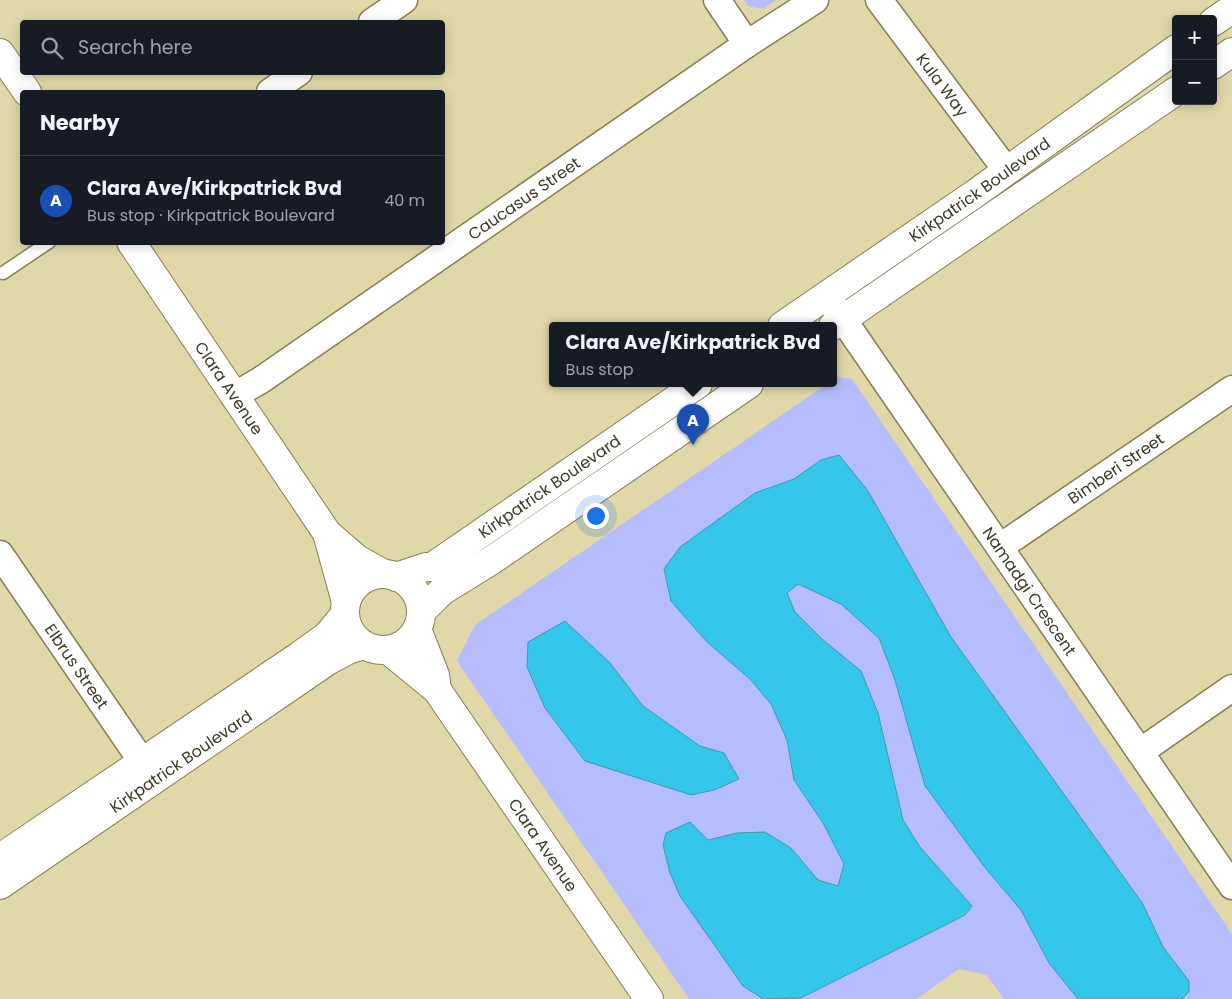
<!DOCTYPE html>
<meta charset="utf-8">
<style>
body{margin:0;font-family:Poppins,sans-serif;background:#242831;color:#f1f3f6}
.controls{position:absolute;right:15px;top:15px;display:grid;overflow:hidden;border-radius:5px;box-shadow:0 2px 12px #0003}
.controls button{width:45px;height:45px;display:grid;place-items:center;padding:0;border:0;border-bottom:1px solid #363941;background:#171b24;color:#f1f3f6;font:25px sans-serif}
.you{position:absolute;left:595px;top:515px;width:18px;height:18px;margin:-12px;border:4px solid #fff;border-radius:50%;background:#1a73e8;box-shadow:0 0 0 8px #1a73e833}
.badge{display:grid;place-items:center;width:32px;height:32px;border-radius:50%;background:#aaa9e0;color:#fff;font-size:16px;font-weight:700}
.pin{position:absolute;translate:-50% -41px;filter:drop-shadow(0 1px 2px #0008)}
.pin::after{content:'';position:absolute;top:26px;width:18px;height:15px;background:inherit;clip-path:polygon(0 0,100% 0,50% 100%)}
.popup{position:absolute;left:549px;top:322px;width:288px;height:65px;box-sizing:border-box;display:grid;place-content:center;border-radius:5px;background:#171b24;filter:drop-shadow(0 1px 4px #0005);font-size:16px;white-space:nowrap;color:#9ea1a6}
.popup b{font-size:19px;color:#f1f3f6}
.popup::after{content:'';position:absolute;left:50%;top:100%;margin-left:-10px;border:10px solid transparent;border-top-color:#171b24}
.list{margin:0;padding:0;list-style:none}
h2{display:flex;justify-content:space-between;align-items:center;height:65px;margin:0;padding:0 20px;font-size:21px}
h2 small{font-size:16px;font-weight:400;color:#9ea1a6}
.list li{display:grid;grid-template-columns:32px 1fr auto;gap:15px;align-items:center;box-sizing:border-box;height:90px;padding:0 20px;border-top:1px solid #363941}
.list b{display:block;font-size:19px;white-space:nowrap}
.list p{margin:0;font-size:16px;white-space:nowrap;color:#9ea1a6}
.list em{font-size:16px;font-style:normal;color:#9ea1a6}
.icon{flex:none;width:28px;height:28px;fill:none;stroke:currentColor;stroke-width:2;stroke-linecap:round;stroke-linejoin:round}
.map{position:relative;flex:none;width:1232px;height:999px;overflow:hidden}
.search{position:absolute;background:#171b24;box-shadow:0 2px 12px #0003;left:20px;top:20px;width:425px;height:55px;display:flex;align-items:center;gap:12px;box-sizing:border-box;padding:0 18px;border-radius:5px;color:#9ea1a6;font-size:19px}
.panel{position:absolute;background:#171b24;box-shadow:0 2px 12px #0003;left:20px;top:90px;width:425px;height:155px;border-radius:5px}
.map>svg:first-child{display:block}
.green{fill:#b6bdff}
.water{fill:#34c6eb;stroke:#379cb0}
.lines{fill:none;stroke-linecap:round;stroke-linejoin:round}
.lane-casing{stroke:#877f53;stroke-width:15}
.street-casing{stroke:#877f53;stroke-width:29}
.secondary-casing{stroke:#877f53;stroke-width:30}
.lane{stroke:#fff;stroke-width:12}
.street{stroke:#fff;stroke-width:26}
.secondary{stroke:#fff;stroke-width:28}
.labels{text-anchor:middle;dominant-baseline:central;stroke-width:4;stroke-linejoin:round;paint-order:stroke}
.street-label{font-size:16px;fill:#3d3a27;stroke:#e0d8a9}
</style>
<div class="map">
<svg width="1232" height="999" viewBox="0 0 1232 999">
<rect width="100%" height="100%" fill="#e0d8a9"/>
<path class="green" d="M744 0H776L763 9 748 6Z
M837 377 852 379 1232 934V999H1004L987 975 959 969 916 999H689L457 661 475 625 827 384H833V380Z"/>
<path class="water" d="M839 455 868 491 951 637 1143 904 1163 947 1189 981V992L1182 999H1078L1049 963 1021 910 986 869 925 786 895 680 879 638 841 604 798 584 787 593 795 612 823 640 861 671 878 713 903 820 920 847 972 906 965 915 801 998 763 999 743 986 680 896 670 873 663 845 666 833 690 822 708 840 737 833 765 832 791 848 818 880 838 886 844 864 823 823 794 780 787 740 771 704 750 679 707 642 671 601 664 569 680 547 755 493 794 479 821 460Z
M565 621 610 663 643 706 700 746 724 753 739 779 714 790 691 795 585 761 545 708 527 667 528 642Z"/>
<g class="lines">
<g class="lane-casing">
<path id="lane" d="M3 273 49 242"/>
</g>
<g class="street-casing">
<g id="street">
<path d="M717 0 747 44"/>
<path id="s1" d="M879 0 1007 171"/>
<path d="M372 22 404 0"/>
<path d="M270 92 299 72"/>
<path id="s2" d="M827 296 1232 886"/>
<path id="s3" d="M234 396 261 380 747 44 815 0"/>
<path id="s4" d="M1000 547 1232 389"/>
<path id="s5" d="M0 554 154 779"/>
<path d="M1140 752 1232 688"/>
</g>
</g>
<g class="secondary-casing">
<g id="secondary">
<path d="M1213 22 1232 9"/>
<path d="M0 53 27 92"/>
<path d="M1213 65 1232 52"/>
<path id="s6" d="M131 242 327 533 357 559 384 574"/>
<path id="s7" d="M782 326 976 193 1176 49"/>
<path d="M833 326 1176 91"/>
<path d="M327 533 346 602"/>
<circle cx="383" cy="612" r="38"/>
<path id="s8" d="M396 577 426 567H432L698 384"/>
<path d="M421 612 442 591 492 560 749 384"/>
<path d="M417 629 435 675 437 690"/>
<path id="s9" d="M388 650 437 690 649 999"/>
<path d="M0 858 299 656 327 636 345 614"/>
<path id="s10" d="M0 885 329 660 350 649 364 645"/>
</g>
</g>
<use href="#lane" class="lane"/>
<use href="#street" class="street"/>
<use href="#secondary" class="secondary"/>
</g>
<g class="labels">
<g class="street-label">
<text stroke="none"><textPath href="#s1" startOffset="106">Kula Way</textPath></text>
<text stroke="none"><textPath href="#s7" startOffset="240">Kirkpatrick Boulevard</textPath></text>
<text stroke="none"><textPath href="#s3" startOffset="351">Caucasus Street</textPath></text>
<text stroke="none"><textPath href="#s6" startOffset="176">Clara Avenue</textPath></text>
<text stroke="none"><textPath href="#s4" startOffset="140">Bimberi Street</textPath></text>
<text stroke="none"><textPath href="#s8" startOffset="180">Kirkpatrick Boulevard</textPath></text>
<text stroke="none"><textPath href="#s2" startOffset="358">Namadgi Crescent</textPath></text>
<text stroke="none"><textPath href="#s5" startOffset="136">Elbrus Street</textPath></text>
<text stroke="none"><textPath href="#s10" startOffset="219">Kirkpatrick Boulevard</textPath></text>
<text stroke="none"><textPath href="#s9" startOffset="251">Clara Avenue</textPath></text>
</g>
</g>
</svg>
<div class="controls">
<button>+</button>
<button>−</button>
</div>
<div class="you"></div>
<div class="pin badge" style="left:693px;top:445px;background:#1a4fb4">A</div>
<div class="popup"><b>Clara Ave/Kirkpatrick Bvd</b>Bus stop</div>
<div class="search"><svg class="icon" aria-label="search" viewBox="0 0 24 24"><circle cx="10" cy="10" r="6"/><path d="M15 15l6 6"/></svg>Search here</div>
<section class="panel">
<h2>Nearby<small></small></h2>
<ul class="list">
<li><span class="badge" style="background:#1a4fb4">A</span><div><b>Clara Ave/Kirkpatrick Bvd</b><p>Bus stop · Kirkpatrick Boulevard</p></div><em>40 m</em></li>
</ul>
</section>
</div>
